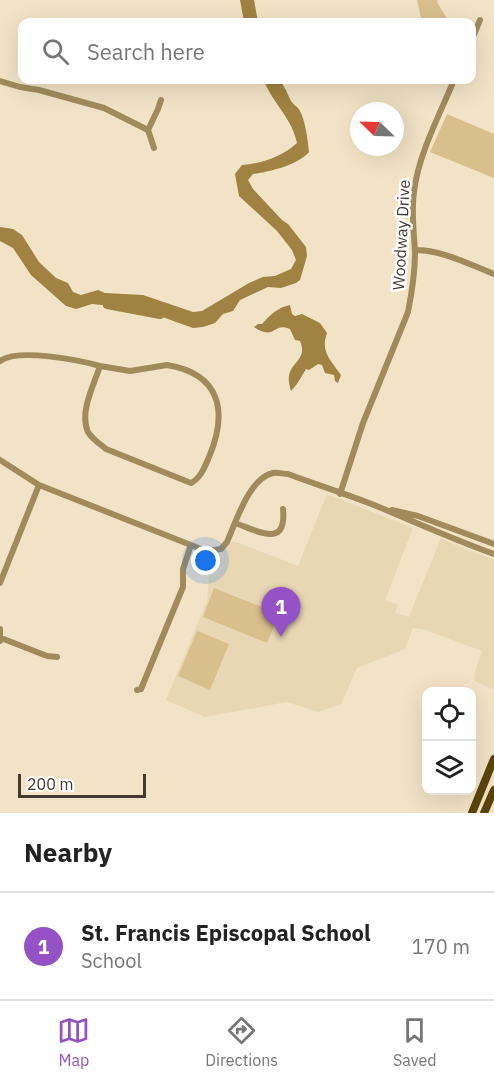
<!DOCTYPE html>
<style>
body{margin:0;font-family:"IBM Plex Sans",sans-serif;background:#f6f6f6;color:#222}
.controls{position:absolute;right:18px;bottom:18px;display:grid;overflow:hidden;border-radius:12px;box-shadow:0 6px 24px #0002}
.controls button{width:54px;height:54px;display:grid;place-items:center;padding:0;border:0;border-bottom:2px solid #e0e0e0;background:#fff;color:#222;font:30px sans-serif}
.compass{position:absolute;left:350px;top:102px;width:54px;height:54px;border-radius:50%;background:#fff;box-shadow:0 6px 24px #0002;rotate:293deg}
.scale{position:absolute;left:18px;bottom:15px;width:128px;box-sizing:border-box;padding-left:6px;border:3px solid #403a2f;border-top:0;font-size:16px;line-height:21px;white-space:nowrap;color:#403a2f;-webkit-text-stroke:4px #fff;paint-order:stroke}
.you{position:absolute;left:206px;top:561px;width:21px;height:21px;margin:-15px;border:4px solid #fff;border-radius:50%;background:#1a73e8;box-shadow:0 0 0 9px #1a73e833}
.badge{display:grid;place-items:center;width:39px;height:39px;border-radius:50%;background:#9552c6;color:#fff;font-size:20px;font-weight:700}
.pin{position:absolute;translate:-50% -50px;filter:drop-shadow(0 2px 3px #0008)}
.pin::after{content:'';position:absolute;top:32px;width:21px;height:18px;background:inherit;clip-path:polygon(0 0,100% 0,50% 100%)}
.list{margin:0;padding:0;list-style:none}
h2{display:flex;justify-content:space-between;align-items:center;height:78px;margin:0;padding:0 24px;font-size:26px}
h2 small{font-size:20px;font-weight:400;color:#767676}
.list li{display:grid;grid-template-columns:39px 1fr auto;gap:18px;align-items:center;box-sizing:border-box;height:108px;padding:0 24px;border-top:2px solid #e0e0e0}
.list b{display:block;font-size:22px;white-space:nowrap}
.list p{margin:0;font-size:20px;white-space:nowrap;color:#767676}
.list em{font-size:20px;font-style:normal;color:#767676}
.icon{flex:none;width:33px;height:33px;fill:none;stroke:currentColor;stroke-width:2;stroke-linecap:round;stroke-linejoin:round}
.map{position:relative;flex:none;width:494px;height:813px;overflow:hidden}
.search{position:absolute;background:#fff;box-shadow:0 6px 24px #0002;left:18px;right:18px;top:18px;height:66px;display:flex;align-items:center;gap:15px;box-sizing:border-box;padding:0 21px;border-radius:12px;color:#767676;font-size:22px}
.sheet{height:186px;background:#fff}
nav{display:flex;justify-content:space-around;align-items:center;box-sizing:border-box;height:84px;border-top:2px solid #e0e0e0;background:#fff;font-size:16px;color:#767676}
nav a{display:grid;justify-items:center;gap:3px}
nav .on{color:#9552c6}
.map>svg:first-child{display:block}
.built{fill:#e9d7b3}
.green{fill:#d9bf8c}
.water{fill:#a08342}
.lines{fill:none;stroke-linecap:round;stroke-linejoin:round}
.river{stroke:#a08342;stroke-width:8}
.minor{stroke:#a18b5d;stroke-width:6}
.major{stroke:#5b440a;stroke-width:8}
.labels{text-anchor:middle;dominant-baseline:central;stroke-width:5;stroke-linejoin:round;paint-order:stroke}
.street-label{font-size:16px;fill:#403a2f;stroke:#fff}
</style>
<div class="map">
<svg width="494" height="813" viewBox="0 0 494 813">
<rect width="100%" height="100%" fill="#f2e3c6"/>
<path class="built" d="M327 494 413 528 385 600 398 605 395 613 409 617 441 538 453 544 494 560V690L475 681 474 675 482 651 426 630 413 628 405 649 357 668 341 704 318 712 287 702 205 717 166 700 207 601 210 560 233 541 298 566Z"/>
<path class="green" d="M417 0H438L437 2 449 22H422Z
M447 114 494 134V178L430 152Z
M214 588 279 614 267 643 203 617Z
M197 631 229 644 210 690 178 676Z"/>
<path class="water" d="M240 0H254L258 22H244Z
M263 80H279C285 86 287 93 291 101 293 104 296 106 298 108 305 117 308 140 309 152 298 165 269 172 253 174L248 180 253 189 282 220 288 224 306 247 307 256 300 280 296 283 281 288 268 287 240 300 233 311 223 314 215 323 203 327 193 328 140 309 92 304 76 309 66 306 31 275 13 248 0 241V227L13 229 22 235 39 262 56 278 68 283 73 292 81 295 98 290 105 293 143 295 193 312 202 311 249 283 263 277 275 276 291 269 296 260 292 250 277 231 239 196 235 174 242 165C261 164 283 156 297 143 293 125 285 116 275 101 270 94 267 87 263 80Z
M290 305 292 314 295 316 302 314 320 323 327 333C320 352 331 360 341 375L338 383 335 381 334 375 325 373 322 365 318 364 309 370 306 369 297 384 291 391C290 387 288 381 289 376 291 362 308 359 300 341L295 340 290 329C276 323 275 335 264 332 260 331 257 329 254 327L258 324H262C271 314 277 308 290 305Z"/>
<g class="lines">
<path class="river" d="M107 305 160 315"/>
<path class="minor" d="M472 39 480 20
M0 81 20 87 39 90 104 108 148 130 154 148
M148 130 158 109 161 100
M415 250C443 250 468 264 494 274
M0 361C18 348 79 360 100 366
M167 365C221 374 228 412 209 457 205 466 201 478 191 483L106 449C100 444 92 439 88 432 79 412 94 385 100 366L130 371Z
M0 460 39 485 206 551 221 549 227 542C236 522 249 478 273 473 278 472 283 474 288 474 317 485 350 495 379 507 417 523 455 540 494 554
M340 494 363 423 408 312C412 292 415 272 415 252 414 232 411 212 414 192 418 155 440 114 454 80
M392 510 418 516 494 544
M235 523C258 531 287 549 283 509
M0 583 39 485
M0 629V641
M1 638 47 656 57 657
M137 690 141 689 183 587V569L191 545"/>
<path class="major" d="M472 813 494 759
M484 813 494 790"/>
</g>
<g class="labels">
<g class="street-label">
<text transform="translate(401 235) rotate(-87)">Woodway Drive</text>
</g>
</g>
</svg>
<div class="controls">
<button><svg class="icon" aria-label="locate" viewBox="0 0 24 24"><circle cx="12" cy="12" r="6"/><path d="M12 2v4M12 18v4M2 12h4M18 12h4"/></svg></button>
<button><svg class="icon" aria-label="layers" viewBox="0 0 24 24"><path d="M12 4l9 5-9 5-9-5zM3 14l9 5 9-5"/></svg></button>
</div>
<svg class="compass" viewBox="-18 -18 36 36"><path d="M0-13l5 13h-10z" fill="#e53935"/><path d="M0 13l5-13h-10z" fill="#767676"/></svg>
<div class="scale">200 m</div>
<div class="you"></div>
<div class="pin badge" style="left:281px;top:637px">1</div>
<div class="search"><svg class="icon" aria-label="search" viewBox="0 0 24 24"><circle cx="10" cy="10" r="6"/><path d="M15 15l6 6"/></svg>Search here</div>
</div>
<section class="sheet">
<h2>Nearby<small></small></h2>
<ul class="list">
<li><span class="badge">1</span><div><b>St. Francis Episcopal School</b><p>School</p></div><em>170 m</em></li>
</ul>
</section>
<nav>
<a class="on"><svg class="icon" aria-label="map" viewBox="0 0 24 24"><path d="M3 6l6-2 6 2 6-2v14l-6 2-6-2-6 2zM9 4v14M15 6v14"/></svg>Map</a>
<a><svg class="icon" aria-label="directions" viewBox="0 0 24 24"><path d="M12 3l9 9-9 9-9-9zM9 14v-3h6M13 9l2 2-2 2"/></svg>Directions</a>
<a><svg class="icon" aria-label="saved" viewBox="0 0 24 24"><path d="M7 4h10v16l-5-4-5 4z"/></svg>Saved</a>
</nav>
